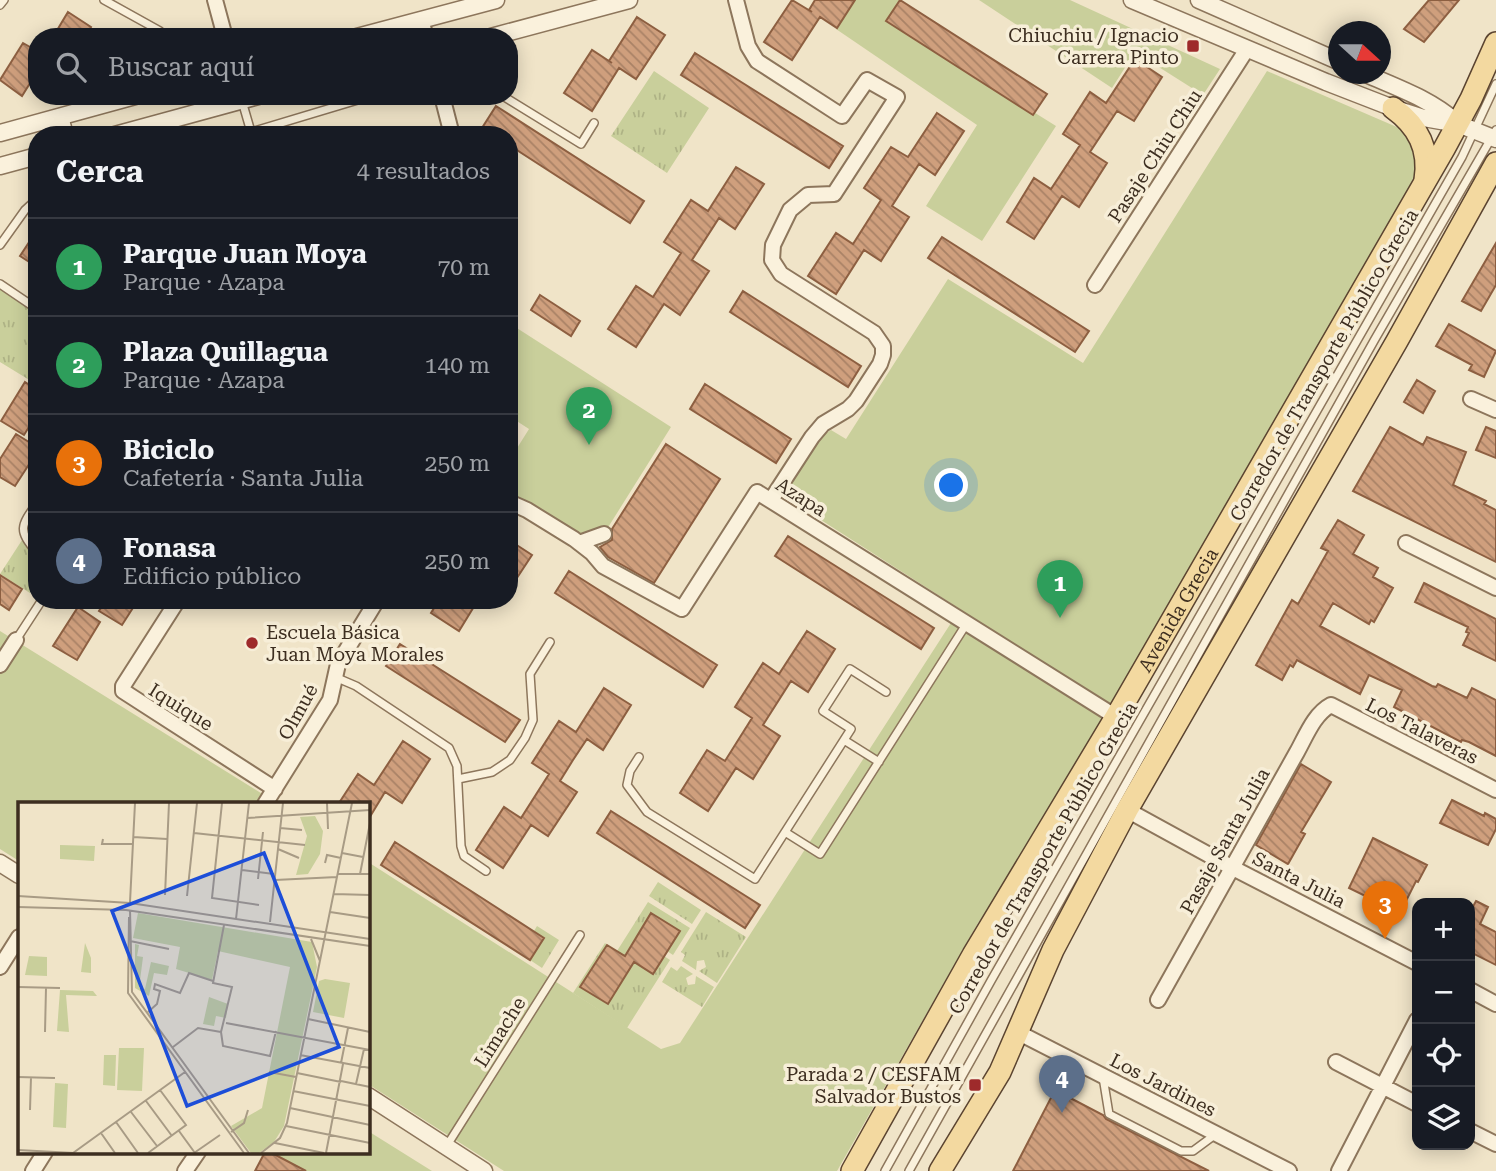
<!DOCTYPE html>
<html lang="es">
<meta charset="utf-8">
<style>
body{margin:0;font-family:"Roboto Serif",serif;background:#20242c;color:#f1f3f6}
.controls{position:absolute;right:21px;bottom:21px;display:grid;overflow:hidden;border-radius:14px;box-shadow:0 4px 18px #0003}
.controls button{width:63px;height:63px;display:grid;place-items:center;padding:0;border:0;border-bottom:2px solid #363941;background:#171b24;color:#f1f3f6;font:35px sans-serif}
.compass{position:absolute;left:1328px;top:21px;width:63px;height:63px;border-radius:50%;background:#171b24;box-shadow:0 4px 18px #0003;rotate:111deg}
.you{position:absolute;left:952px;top:486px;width:24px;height:24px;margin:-18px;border:5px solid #fff;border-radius:50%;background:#1a73e8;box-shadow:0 0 0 10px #1a73e833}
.badge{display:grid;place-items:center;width:46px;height:46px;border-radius:50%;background:#cc999b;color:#fff;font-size:23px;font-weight:700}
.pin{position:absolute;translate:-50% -58px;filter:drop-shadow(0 2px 4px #0008)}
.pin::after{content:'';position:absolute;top:37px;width:24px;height:21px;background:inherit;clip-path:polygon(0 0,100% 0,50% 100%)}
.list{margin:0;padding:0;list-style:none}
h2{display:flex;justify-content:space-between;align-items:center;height:91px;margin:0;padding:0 28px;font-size:30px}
h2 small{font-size:23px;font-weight:400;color:#9ea1a6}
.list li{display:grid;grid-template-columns:46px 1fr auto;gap:21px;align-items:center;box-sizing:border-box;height:98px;padding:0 28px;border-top:2px solid #363941}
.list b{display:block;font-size:26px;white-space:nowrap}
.list p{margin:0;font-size:23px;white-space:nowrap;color:#9ea1a6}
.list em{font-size:23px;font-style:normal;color:#9ea1a6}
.icon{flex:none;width:38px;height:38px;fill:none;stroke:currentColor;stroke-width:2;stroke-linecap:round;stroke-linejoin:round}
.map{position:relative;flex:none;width:1496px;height:1171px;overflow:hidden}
.search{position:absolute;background:#171b24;box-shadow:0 4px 18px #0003;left:28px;top:28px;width:490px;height:77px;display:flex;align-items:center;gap:18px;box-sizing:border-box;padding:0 24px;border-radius:28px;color:#9ea1a6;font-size:26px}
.panel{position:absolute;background:#171b24;box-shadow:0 4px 18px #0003;left:28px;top:126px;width:490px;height:483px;border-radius:28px}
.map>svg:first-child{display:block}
.grass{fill:url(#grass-tufts)}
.park{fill:#c9cf9b}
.building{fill:url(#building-back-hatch);stroke:#8d5f41;stroke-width:2}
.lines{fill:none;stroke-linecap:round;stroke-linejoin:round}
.service-casing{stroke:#8d765c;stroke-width:10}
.minor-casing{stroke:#8d765c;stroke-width:18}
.tertiary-casing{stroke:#8d765c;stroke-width:19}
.primary-casing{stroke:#5b4430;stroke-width:24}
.service{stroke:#faf1dc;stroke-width:7}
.minor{stroke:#faf1dc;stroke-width:14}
.tertiary{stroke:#faf1dc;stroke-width:16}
.primary{stroke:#f3d9a0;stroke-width:21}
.poi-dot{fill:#9e2a2b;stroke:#f7eed8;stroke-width:2.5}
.labels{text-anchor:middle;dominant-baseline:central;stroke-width:7;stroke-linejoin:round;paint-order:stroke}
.poi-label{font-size:19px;fill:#3d2e20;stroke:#f7eed8;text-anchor:end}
.street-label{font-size:19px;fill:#3d2e20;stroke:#f7eed8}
.inset-road{fill:none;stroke:#a89b85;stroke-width:2}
.view{fill:#1d4ed8;fill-opacity:0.15;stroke:#1d4ed8;stroke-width:3.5}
.inset-edge{fill:none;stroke:#3d2e20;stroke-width:3.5}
</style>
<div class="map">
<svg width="1496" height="1171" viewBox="0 0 1496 1171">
<defs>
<pattern id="grass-tufts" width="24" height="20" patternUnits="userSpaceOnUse" patternTransform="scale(1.75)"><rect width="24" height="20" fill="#c9cf9b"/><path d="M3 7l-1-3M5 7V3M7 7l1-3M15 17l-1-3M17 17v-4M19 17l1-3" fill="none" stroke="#aeb285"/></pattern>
<pattern id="building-back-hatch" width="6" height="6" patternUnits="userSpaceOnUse" patternTransform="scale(1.75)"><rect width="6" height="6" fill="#cf9f7d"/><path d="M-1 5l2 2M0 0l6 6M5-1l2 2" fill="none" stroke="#a98266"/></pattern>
</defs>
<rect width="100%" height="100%" fill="#f0e4c8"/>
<path class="grass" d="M654 71 709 108 667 173 611 136Z
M0 281 37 303V372L31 381 0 362Z
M37 517V583L30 593 0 574Z
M658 882 701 910 692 924 649 896Z
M648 902 690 928 673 955 667 951 651 913 624 956 617 951Z
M706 912 746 937 717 983 699 971 706 967 704 960 697 961 696 970 682 961 685 955 681 952Z
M537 926 559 940 542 968 530 960 544 938 534 931Z
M605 943 607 945 580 987 607 1004 634 962 664 956 670 960 627 1028 573 993Z
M681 966 693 974 686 978 688 985 695 984 696 976 714 987 702 1007 662 982 671 967 677 971Z"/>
<path class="park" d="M854 0H899L887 20 1056 126 982 241 926 206 977 125 836 29Z
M979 0H1070L1220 69 1203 95 1135 52 1112 88Z
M1267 71 1406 131 1421 167 1072 783 1043 830 978 923 837 1171H504L368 1084V862L661 1049 680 1043 960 609 782 495C796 474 809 443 831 430L846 439 948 279 1083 363Z
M509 323 671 427 607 529 576 537 509 498V461L529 429 509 416Z
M0 631 277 803 19 804V861L0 849Z
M368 1131 432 1171H255L266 1152H368Z"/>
<path class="building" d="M792 0 812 12 809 10 815 0H855L837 28 820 17 792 60 764 42Z
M900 0 1047 94 1033 115 886 21Z
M1429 0H1459L1424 42 1404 29Z
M68 12 91 27 85 37H53Z
M637 17 665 35 636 79 619 68 592 111 564 93 592 50 612 63 609 61Z
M23 43 37 51V72L22 96 0 80Z
M695 53 843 146 829 168 681 75Z
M1135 59 1162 77 1134 121 1117 111 1090 152 1107 163 1079 207 1062 196 1034 239 1007 222 1034 178 1051 189 1080 145 1063 134 1090 92 1106 103Z
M496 106 644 201 630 223 509 145V135H493L482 128Z
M937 113 964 131 935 175 919 164 892 206 909 217 881 261 864 250 836 294 808 276 836 233 853 244 881 200 864 188 891 147 908 157Z
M736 167 764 184 735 229 719 218 692 260 709 271 680 315 664 304 636 347 608 329 636 286 653 297 681 253 664 242 691 200 708 211Z
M37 230V267L20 256Z
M942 237 1089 331 1075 352 928 258Z
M1496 243V285L1481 311 1462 301Z
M743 291 861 366 848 387 730 312Z
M540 295 580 321 571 336 531 310Z
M1449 324 1496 351 1484 377 1469 370 1472 365 1436 346Z
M1417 380 1435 391 1423 413 1404 402Z
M25 382 37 390V414L24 435 1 421Z
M705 384 791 439 776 463 690 409Z
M1390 427 1423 445 1427 437 1466 452 1453 485 1486 501 1484 504 1496 510V562L1353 491Z
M1486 427 1496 431V458L1476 450Z
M16 434 37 447V452L15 486 0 477V459Z
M666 444 720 479 654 583 608 557 600 547 612 540V529Z
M1338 520 1364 535 1353 554 1378 568 1373 577 1393 588 1374 622 1371 620 1369 624 1333 603 1320 626 1432 686 1436 687 1438 684 1467 698 1472 688 1496 700V756L1469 742 1462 740 1461 742 1394 707 1402 690 1369 675 1360 694 1297 660 1293 667 1290 665 1282 680 1256 665 1292 600 1298 604 1328 551 1321 548Z
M788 536 934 628 921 649 775 556Z
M509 540 532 555 509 590Z
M569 571 717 665 703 687 555 593Z
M0 575 22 589 9 610 0 604Z
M1424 583 1496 619V661L1463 645 1469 633 1466 632 1468 627 1415 602Z
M106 600H138L122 625 99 611Z
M439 600H478L459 631 431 613Z
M78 607 100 622 77 660 53 646Z
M807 631 835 649 808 692 791 681 763 725 780 736 753 779 736 768 708 811 680 793 707 750 725 761 752 718 735 707 763 663 779 674Z
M400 644 520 720 505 742 386 666Z
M604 688 631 705 603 750 587 739 573 760 560 781 577 792 548 836 531 825 503 868 476 850 504 807 521 818 549 774 532 763 559 721 576 732Z
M403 741 430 759 402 803 385 792 368 820V803H339L358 774 374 785Z
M1301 764 1331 782 1301 832 1305 834 1288 864 1256 845Z
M1452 800 1484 816 1485 813 1496 819V829L1488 845 1440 823Z
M611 811 760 905 745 928 597 833Z
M1373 838 1427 865 1418 882 1416 881 1400 913 1349 888Z
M395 842 544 938 530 960 381 865Z
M1476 901 1488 907 1480 924 1496 932V965L1470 952V912Z
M651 913 680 931 653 974 634 962 608 1004 580 987 607 945 625 956Z
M1055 1090 1103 1115 1106 1119 1209 1171H1013Z
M265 1152H270L306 1171H255Z"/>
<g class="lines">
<g class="service-casing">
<path id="service" d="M104 0 160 31 163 37
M0 5 4 0
M503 96 581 144 594 123
M242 101 251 132 371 96
M0 245 25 210 37 199
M0 284 37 309
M509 446 511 442
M37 503C20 527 18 530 37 553
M16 640 42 600
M335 677 356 686 449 748 457 766 461 846 464 856 486 871
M844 740 879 762
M639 757 630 771 627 785 647 812 755 879 851 729 823 711 850 669 886 692
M458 779 492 772 510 760 525 738 533 720 530 674 550 642
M785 832 820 854 967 623
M1103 1077 1109 1114 1181 1151H1193L1216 1134
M446 1147 580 935
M885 1171 992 979 1462 157 1496 84
M909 1171 1375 339 1496 130"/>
</g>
<g class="minor-casing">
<path id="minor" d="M215 0 225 37
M736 0 748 46 757 61 842 116 867 80 897 97 834 194 808 195 790 210 773 245 772 260 781 274 874 333 883 346V355L880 364 856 401 848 409 823 424 812 437 771 500
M421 20 426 37
M442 96 452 135
M1095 285 1247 49
M1471 399 1496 410
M509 502 527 510 574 539 592 553 603 566 682 609 757 492 1116 717
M579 543 604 534
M1406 543 1496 588
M178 600 123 686V691L275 789
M0 665 16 640
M265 804 330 700 338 664 377 600
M1127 810 1231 867 1417 963
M0 967 19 937
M1470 990 1496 1004
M1158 1000 1297 752C1306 736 1314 714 1331 705L1496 790
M1019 1033 1289 1171
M1336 1062 1417 1104
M1470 1131 1496 1144
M33 1171 45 1152
M185 1171 198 1152
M1339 1171 1417 1020"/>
</g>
<g class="tertiary-casing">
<path id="tertiary" d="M1132 0 1326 82 1393 108 1424 118 1458 124 1496 139
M1199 0 1338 61
M357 37 496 0
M491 37 629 0
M1366 74C1398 88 1430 99 1456 122
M60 117 65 135
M0 133 135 96
M115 135 258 96
M0 166 37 156
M0 863 19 875
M368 1096 484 1171"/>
</g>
<g class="primary-casing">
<g id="primary">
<path d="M1393 108C1418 126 1430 149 1425 180"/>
<path id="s1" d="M852 1171 973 955 1116 717 1444 149 1471 99 1496 43"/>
<path d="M940 1171 1000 1072 1053 950 1127 810 1397 341 1496 163"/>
</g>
</g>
<use href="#service" class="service"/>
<use href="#minor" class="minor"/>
<use href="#tertiary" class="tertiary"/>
<use href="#primary" class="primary"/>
</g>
<g class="poi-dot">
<rect x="1186" y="39" width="14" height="14" rx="3.5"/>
<circle cx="252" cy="643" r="7"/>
<rect x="968" y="1078" width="14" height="14" rx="3.5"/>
</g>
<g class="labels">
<g class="poi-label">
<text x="1179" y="35">Chiuchiu / Ignacio<tspan x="1179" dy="22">Carrera Pinto</tspan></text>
<text x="266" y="632" text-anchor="start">Escuela Básica<tspan x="266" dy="22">Juan Moya Morales</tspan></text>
<text x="961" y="1074">Parada 2 / CESFAM<tspan x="961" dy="22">Salvador Bustos</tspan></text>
</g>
<g class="street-label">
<text transform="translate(1155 156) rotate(-57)">Pasaje Chiu Chiu</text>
<text transform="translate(1324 365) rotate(-60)">Corredor de Transporte Público Grecia</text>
<text transform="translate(801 497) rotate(32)">Azapa</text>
<text stroke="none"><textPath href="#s1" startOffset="649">Avenida Grecia</textPath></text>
<text transform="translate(181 707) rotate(32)">Iquique</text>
<text transform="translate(298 712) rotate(-61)">Olmué</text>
<text transform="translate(1422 731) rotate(27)">Los Talaveras</text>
<text transform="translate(1225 841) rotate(-61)">Pasaje Santa Julia</text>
<text transform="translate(1043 858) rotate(-60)">Corredor de Transporte Público Grecia</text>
<text transform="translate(1299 880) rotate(27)">Santa Julia</text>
<text transform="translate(500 1032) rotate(-58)">Limache</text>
<text transform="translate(1163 1085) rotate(27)">Los Jardines</text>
</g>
</g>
<g transform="translate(18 802)">
<rect width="352" height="352" fill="#f0e4c8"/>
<path d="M11 154 29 155V174L7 173Z" fill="#c9cf9b"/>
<path d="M297 14 305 29 302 52 290 72 278 73 289 34 282 15ZM42 43 77 44 76 59 42 57ZM120 111 294 140 299 165 266 324 256 340 241 351H233L213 324 244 306 272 165 200 149 194 178 158 167 162 145 115 136ZM67 141 73 156V171L63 170ZM117 142 121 143 119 154 125 155 121 186 127 187 133 160 151 164 149 173 136 171 131 194 117 186ZM307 177 332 181 326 216 295 210 301 179ZM42 188 75 189 79 194 48 193 51 230 39 229ZM191 195 210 202 208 216 198 214 196 224 185 222ZM101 246H126L124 289 99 288ZM86 253H98L97 284 85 283ZM37 281 50 282 48 326 35 325Z" fill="#c9cf9b"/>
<path class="inset-road" d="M204 1 194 96 241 103M309 1 310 27M229 16 352 8M262 26 284 28M176 31 287 43M115 35 149 37M85 37 84 42H115M260 47 281 56M324 51 345 55M307 61 309 53 323 56M224 68 256 72M320 72H352M342 72 352 21M240 77 245 30M257 78 319 75M316 92 352 93M147 93 151 1M0 94 112 101 352 137M169 94 179 1M112 100 117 1M0 105 108 108 352 144M112 108 114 190 231 351M312 110 352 116M111 115 110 191 226 351M218 117 231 1M252 120 265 1M293 137 302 159M112 139 151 147M0 185 42 186M130 210 139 202 142 189 136 187 137 182 162 191 171 171 195 179M290 217 352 230M208 221 352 248M27 230 28 186M203 230 214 185 195 181 206 123M203 230 205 244 252 254 258 229M155 245 180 226 203 230M282 253 352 266M323 261 330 226M251 270 278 275M279 271 323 280M0 275 37 276M323 279 352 285M338 282 346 247M275 289 352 304M128 299 154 334M272 306 352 323M12 308 13 275M113 310 139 344M98 320 120 351M268 324 352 341M161 329 177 351M213 330 226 321 230 308M83 331 97 351M257 341 306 351M0 348 56 351M55 351 167 270M130 351 168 323 142 288M176 351 202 333M243 351 262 336 269 321 334 1M308 351 325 262"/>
<path class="view" d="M246 51 321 245 169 304 94 109Z"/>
<rect width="352" height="352" class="inset-edge"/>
</g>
</svg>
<div class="controls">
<button>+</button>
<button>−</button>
<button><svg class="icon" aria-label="locate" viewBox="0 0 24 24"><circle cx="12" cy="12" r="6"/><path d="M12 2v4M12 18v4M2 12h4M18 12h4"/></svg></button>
<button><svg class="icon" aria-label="layers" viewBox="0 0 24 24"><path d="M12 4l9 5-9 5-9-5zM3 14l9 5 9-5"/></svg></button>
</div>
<svg class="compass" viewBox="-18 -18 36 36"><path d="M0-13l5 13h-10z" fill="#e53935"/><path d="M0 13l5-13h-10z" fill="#9ea1a6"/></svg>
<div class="you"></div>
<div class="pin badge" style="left:1060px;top:618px;background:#2e9e5b">1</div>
<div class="pin badge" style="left:589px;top:445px;background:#2e9e5b">2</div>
<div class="pin badge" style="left:1385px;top:939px;background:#e8710a">3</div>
<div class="pin badge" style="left:1062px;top:1113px;background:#5c6f8a">4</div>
<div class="search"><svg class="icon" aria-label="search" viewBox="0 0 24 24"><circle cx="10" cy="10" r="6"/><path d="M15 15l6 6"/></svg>Buscar aquí</div>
<section class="panel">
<h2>Cerca<small>4 resultados</small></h2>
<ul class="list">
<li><span class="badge" style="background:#2e9e5b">1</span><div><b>Parque Juan Moya</b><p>Parque · Azapa</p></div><em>70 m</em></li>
<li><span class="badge" style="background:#2e9e5b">2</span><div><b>Plaza Quillagua</b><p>Parque · Azapa</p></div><em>140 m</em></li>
<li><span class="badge" style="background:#e8710a">3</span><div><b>Biciclo</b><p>Cafetería · Santa Julia</p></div><em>250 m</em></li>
<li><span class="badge" style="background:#5c6f8a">4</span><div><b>Fonasa</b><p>Edificio público</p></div><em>250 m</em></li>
</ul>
</section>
</div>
